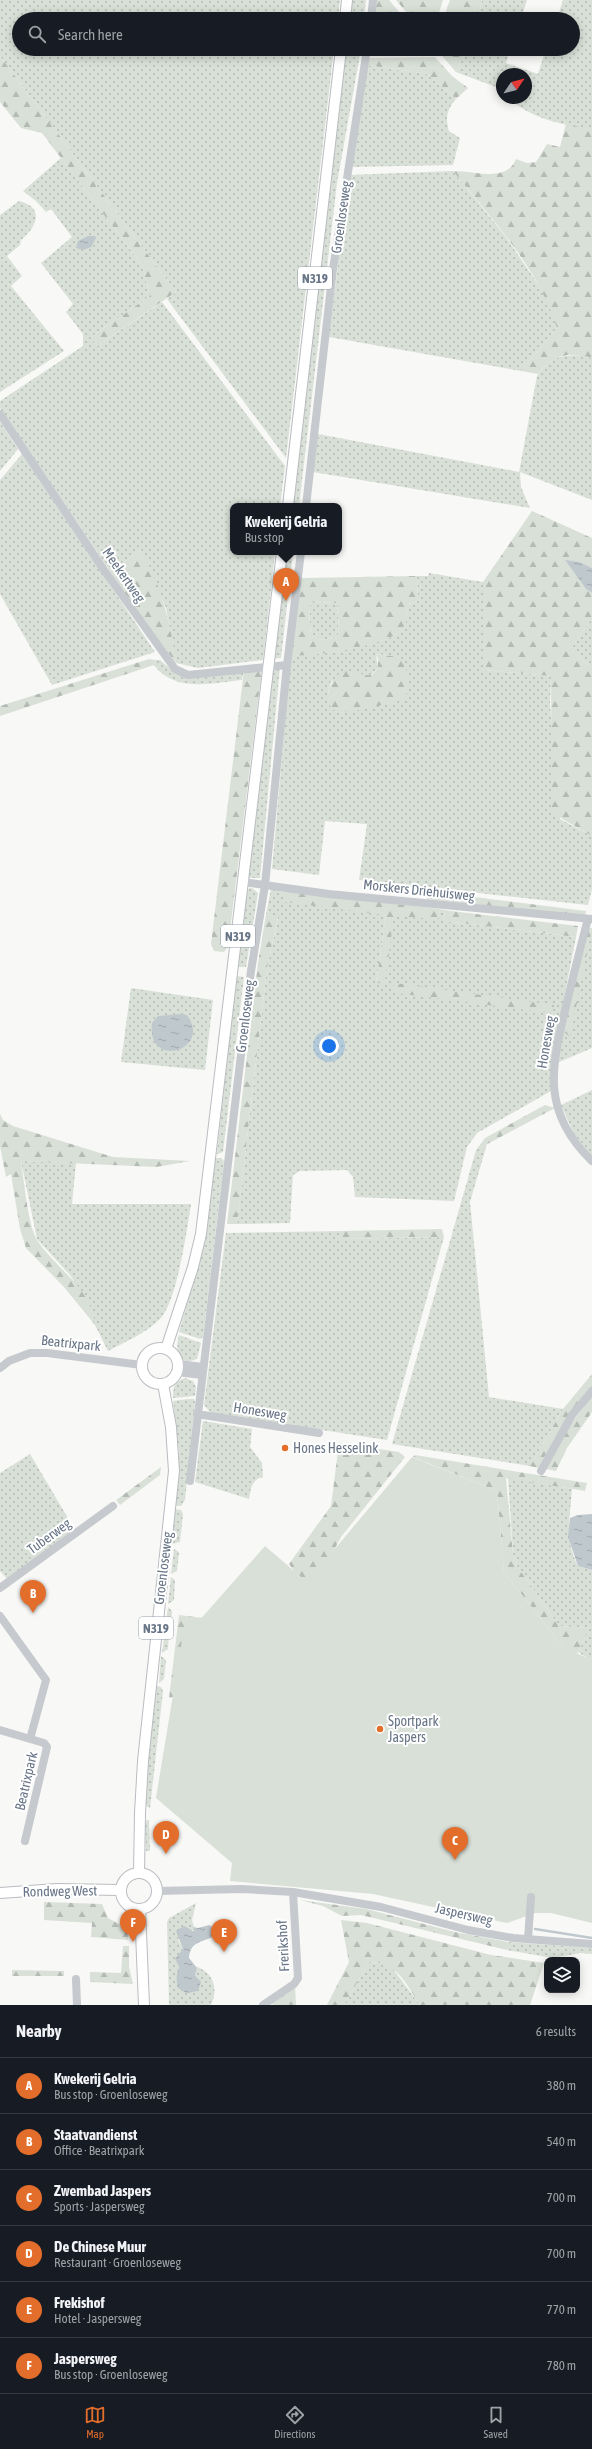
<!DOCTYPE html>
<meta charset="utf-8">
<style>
body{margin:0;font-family:"Asap Condensed",sans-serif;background:#242831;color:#f1f3f6}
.controls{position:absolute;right:12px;bottom:12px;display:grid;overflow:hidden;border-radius:8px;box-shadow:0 2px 10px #0003}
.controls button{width:36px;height:36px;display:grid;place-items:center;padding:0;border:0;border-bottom:1px solid #363941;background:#171b24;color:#f1f3f6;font:20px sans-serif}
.compass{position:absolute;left:496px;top:68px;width:36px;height:36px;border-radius:50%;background:#171b24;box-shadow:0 2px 10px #0003;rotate:55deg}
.you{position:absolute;left:329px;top:1046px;width:14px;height:14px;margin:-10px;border:3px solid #fff;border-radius:50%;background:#1a73e8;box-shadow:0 0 0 6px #1a73e833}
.badge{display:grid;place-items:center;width:26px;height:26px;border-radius:50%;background:#e36d2b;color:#fff;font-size:13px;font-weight:700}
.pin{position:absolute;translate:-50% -33px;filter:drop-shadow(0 1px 2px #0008)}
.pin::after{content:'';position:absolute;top:21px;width:14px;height:12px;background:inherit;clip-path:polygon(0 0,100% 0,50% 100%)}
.popup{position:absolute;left:230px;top:503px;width:112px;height:52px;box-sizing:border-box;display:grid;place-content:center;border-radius:8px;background:#171b24;filter:drop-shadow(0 1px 3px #0005);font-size:13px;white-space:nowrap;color:#9ea1a6}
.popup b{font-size:15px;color:#f1f3f6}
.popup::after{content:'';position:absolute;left:50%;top:100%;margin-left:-8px;border:8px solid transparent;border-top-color:#171b24}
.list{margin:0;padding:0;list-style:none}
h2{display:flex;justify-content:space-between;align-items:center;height:52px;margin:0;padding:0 16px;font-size:17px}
h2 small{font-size:13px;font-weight:400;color:#9ea1a6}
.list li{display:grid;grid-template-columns:26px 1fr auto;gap:12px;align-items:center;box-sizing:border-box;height:56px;padding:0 16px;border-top:1px solid #363941}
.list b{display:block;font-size:15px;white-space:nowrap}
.list p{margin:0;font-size:13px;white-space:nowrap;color:#9ea1a6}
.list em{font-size:13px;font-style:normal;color:#9ea1a6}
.icon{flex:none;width:22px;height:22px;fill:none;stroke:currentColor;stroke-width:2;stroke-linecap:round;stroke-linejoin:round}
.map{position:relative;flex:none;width:592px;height:2005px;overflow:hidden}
.search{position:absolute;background:#171b24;box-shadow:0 2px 10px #0003;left:12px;right:12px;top:12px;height:44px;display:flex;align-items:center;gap:10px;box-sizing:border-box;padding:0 14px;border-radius:22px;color:#9ea1a6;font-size:15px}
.sheet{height:388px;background:#171b24}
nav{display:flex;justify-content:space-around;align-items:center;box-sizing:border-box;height:56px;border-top:1px solid #363941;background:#171b24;font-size:11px;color:#9ea1a6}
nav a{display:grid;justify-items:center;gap:2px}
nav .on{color:#e36d2b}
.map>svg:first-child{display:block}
.grass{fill:url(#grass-dots);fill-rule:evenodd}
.forest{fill:url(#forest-firs);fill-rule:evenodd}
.green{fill:#d9e0d7}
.water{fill:url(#water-ripples)}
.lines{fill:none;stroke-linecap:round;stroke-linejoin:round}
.stream{stroke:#bfc8cd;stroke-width:2.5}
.major-casing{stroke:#b9bcc1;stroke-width:12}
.minor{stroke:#c6c9cd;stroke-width:8}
.major{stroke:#fff;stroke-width:10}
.poi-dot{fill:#e36d2b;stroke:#fff;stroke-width:1.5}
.labels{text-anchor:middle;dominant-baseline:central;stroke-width:4;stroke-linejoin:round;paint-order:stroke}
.shield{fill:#fff;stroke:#959eab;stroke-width:1}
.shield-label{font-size:13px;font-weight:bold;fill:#687587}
.street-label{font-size:14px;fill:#687587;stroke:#fff}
.poi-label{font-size:14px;fill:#687587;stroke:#fff;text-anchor:start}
</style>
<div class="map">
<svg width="592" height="2005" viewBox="0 0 592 2005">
<defs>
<pattern id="grass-dots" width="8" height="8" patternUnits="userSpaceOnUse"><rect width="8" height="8" fill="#d9e0d7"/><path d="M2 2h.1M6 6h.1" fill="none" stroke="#b4bab4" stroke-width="1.8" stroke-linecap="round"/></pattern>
<pattern id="forest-firs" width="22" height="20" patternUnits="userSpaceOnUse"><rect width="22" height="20" fill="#d9e0d7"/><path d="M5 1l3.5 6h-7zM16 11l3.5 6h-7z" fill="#b4bab4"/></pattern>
<pattern id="water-ripples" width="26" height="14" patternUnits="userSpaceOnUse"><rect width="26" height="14" fill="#bfc8cd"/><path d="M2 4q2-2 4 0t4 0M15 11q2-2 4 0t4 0" fill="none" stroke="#9fa7ac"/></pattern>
</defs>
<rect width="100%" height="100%" fill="#f8f8f6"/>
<path class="grass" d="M0 0H340L338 19H19V49H334L286 458 167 299 176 292 0 56Z
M351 0H366L364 19H349Z
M482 0H527L521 19H478Z
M563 0H592V130C559 123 534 120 508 98H526V74H502V93L496 87 456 72 467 49H510L506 63 538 74 546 49H573V19H557Z
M345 49H361L337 183 299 506H290Z
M367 65 428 74 456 99C447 109 445 118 449 131L460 138 453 165 350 167Z
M61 158 142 265 150 296 91 337 97 346 162 302 285 466 280 506H233V552H275L263 660 198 668 176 663 166 608 141 550 110 571 0 408V401L83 346V334L66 312 73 304 41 263 72 237 51 209 46 212 36 201 23 191Z
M453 171 506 237 548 299 557 328 521 371 329 337 349 175Z
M19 201C45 207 37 227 21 240L20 245 7 256 22 276 11 286 64 351 0 392V215Z
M582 355 592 358V500L520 472 521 487 530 508 313 472 318 434 519 472 537 376C551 356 559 356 582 355Z
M0 422 18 449 0 471Z
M22 454 155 652 52 685 0 594V480Z
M285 552H293L281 658 272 659Z
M429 573 483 582V670L551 676 550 704 560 819 592 836V889L588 905 359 880 367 824 325 821 319 875 272 869 291 656C312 656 386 645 399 632 407 624 408 614 408 604L418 601 417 576H428ZM376 654 392 656 341 713 328 693 331 681 370 676 378 668Z
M312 602 337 603 339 632 337 637 323 640 313 635C309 628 308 610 312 602Z
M592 618V667L570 650Z
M155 660H160L174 672 244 670 242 680C212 683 175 693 154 665Z
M271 667H280L260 878H248Z
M252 888 258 893 246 967H238L247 889Z
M271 889 386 915 376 983 394 916 397 915 438 919 440 909 445 910 444 921 576 937 551 1064V1091L477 1133 467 1147 454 1201 355 1197 353 1177 347 1170 300 1171 293 1175 290 1223 237 1224 267 968 278 918 266 914Z
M592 927V1048L557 1063 563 1031Z
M236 976 244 977 223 1152 217 1154Z
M131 988 213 1000 205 1070 121 1062Z
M592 1090V1156L574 1134 561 1105Z
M487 1144 470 1202 489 1397 563 1409 530 1466 392 1444 476 1150Z
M215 1158H221L224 1161 203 1337 200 1339 179 1332 201 1255Z
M21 1161 76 1163 72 1204H191C187 1229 177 1302 160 1319 146 1333 125 1342 108 1351L95 1325 91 1308 70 1275 37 1239Z
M341 1231V1239H344L444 1237 387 1440 211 1413 204 1405 226 1233Z
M179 1335 201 1343 197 1359 187 1362C176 1356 176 1347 179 1335Z
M185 1378 193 1381 196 1387 195 1396 173 1398C173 1387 174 1382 185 1378Z
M188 1399H194L195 1402 185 1500 181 1506 175 1505 179 1451 173 1401Z
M203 1421 252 1429 250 1447 262 1463 263 1477C251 1480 251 1488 249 1499L195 1482Z
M30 1454 75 1530 8 1580 0 1571V1473Z
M508 1477 572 1489C570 1518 564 1539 578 1566L592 1570V1661L578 1652 589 1628 559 1626 517 1566 513 1554Z
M175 1509 181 1510 183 1514 180 1542 171 1544Z
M174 1549 179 1552 177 1571 171 1574Z
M171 1577 175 1580 174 1600 168 1604Z
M168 1607 172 1611 171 1625 165 1628Z
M165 1631 169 1634 168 1649 162 1653Z
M161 1656 166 1660 164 1679 159 1683Z
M154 1686 161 1687 163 1691 150 1808 145 1805Z
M147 1820H149L150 1851H146L145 1824Z
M196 1903 192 1920 195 1930H190L178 1939 183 1949 176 1961 179 1967 177 1972 199 1979 195 1975 196 1968 194 1966C213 1971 219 1988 211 2005H169L167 1922 169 1918Z
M508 1942 592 1948V1954L580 1953 553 1958 507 1950Z
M369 1962 384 1963 391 1966 420 2005H344Z"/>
<path class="forest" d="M376 0H389L405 19H373Z
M396 0H443L437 19H412Z
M450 0H482L478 19H443Z
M369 49H429L430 51 369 52Z
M436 49H467L456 72Z
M0 56 176 292 97 346 91 337 150 296 142 265 42 133 21 128 0 102Z
M435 57 452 76 468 88 456 99 428 74 367 65 368 58Z
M566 124 592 130V358C569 351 552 355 538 374L521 371 557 328C540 270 490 217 453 171 473 170 506 184 516 159L527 163 536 162 547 144 560 147Z
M532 511 592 538V568L580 562 566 561 586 589 592 593V618L570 650 592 667V836L552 813 551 676 483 670V582Z
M141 550C161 585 171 624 176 663L138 614 110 571Z
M417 576 418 601 408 604C408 614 408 624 399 632 384 646 313 656 291 656L301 578ZM312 602 337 603 339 632 337 637 323 640 313 635C309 628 308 610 312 602Z
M375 654 392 656 404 661 408 676 406 698C397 702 347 714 339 712 320 708 328 676 345 671 354 669 363 677 372 675L378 668V658Z
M149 659 155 660 154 665 0 716V706Z
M262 668 228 947 224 952 214 951 211 944 244 670Z
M284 891 440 909 438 919 394 916 385 981 383 983H376L386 915 285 902 283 901Z
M435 892 586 911 585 916 426 899Z
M445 910 451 911 578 926 576 937 444 921Z
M266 914 278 917 267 968 237 1224H227L258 963Z
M585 928H592L570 1037 563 1031Z
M395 983 554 1005 552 1013 542 1012 396 993 393 987Z
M545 1105 555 1108 476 1150 485 1138Z
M0 1114 3 1120 13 1126 113 1157 190 1161 156 1167 21 1161C24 1180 28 1225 37 1240 56 1269 92 1288 95 1325L64 1287 26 1248 20 1229 11 1174 6 1177 0 1146Z
M442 1229 444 1237 341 1239V1231Z
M592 1374V1387L564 1422 538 1468 530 1466 563 1409Z
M592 1396V1412L567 1448 556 1471 546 1469 570 1425Z
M339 1443 399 1452 405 1457 341 1537 330 1558 563 1647 504 1572 497 1491 413 1457 415 1455 587 1483 585 1491 506 1478 513 1554 517 1566 559 1626 589 1628 578 1652 531 1709 300 1579 289 1564 331 1506Z
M161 1467 160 1475 120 1505 116 1500Z
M179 1615 203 1618 178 1696 169 1698Z
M300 1900 366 1909 455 1932 508 1942 507 1950 361 1915 342 1916 323 1906Z
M44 1902 102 1904 108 1918 127 1928 128 1940 91 1937 92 1923 44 1920Z
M341 1920 367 1923 491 1955 544 1963 530 2005H420C407 1985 396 1960 369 1962L344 2005H327L349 1962Z
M123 1946H129V1967L133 1984 90 1982V1972L121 1973Z
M12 1970 64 1971V1976H12Z
M295 1985 296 2005H273L271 2002Z"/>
<path class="green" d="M412 1457 497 1491 504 1572 563 1647 592 1660V1923L551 1913H535L507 1923 373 1894 230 1881 232 1863 156 1798 182 1640 265 1546 307 1582Z"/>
<path class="water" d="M88 236H95L96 238 91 247 83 250 76 248 78 241Z
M565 560 580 562 592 568V593L586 589Z
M181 1014 187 1015C213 1051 146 1070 152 1023L158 1016Z
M592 1514V1570L578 1566 568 1537 570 1518 578 1515Z
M209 1925 214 1928 217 1926 222 1931C211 1943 190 1937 189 1958L197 1968 195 1975 201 1982 198 1991 186 1993 178 1988C176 1980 176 1975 179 1967L175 1959 183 1949 176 1931 184 1926 193 1931 195 1930 193 1927 198 1928Z"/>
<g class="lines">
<path class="stream" d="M535 1929 592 1938"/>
<g class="major-casing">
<path id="major" d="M345 19 347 0
M288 506 341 49
M142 1366a18 18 0 1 1 36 0a18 18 0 1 1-36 0Z
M166 1349 193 1267 201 1234 282 552
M139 1873 140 1813 143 1761 174 1471 171 1427 163 1384
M121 1891a18 18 0 1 1 36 0a18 18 0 1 1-36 0Z
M0 1893 57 1889 121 1890
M140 1909 144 2005"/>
</g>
<path class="minor" d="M371 19 373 0
M0 414 104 570 175 669 188 675 287 665
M306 506 333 269 367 49
M243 882 329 894 592 919
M588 919C580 948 573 977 566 1006 551 1068 541 1112 592 1161
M178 1364 203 1367
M0 1368 9 1361 30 1353H47L142 1365
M177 1372 202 1375
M197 1414 319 1433
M541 1471 572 1415 592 1391
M190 1481 251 971 265 885 287 665 301 552
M0 1588 113 1506
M0 1616 46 1680 30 1739
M0 1730 44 1743 47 1747 25 1841
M157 1891 241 1889 293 1892 381 1907 468 1930 513 1938 592 1944
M528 1939 531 1897
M76 1979 77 2005
M263 2005 294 1984 298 1978 293 1892"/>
<use href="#major" class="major"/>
</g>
<g class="poi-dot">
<circle cx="285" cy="1448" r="4"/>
<circle cx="380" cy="1729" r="4"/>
</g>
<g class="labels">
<g class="shield">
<rect x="298" y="267" width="34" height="22" rx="3"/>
<rect x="221" y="925" width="34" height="22" rx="3"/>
<rect x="139" y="1617" width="34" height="22" rx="3"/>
</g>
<g class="shield-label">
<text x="315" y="278">N319</text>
<text x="238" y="936">N319</text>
<text x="156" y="1628">N319</text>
</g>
<g class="street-label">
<text transform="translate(341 217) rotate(-82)">Groenloseweg</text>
<text transform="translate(124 575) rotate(55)">Meekertweg</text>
<text transform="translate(419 890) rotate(6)">Morskers Driehuisweg</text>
<text transform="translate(245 1016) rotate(-83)">Groenloseweg</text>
<text transform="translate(546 1042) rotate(-80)">Honesweg</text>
<text transform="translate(71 1343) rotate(6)">Beatrixpark</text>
<text transform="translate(260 1411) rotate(9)">Honesweg</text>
<text transform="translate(49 1536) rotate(-36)">Tuberweg</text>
<text transform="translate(163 1568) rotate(-83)">Groenloseweg</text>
<text transform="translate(26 1781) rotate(-77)">Beatrixpark</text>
<text transform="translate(60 1891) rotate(-1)">Rondweg West</text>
<text transform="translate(464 1914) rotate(13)">Jaspersweg</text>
<text transform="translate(283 1946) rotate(-93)">Frerikshof</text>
</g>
<g class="poi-label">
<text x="293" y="1448">Hones Hesselink</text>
<text x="388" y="1721">Sportpark<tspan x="388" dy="16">Jaspers</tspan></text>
</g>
</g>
</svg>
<div class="controls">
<button><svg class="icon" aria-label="layers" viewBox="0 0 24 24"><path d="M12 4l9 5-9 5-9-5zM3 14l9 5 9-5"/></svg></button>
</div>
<svg class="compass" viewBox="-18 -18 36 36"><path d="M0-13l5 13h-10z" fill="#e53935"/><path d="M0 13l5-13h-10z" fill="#9ea1a6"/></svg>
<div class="you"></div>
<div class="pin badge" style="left:286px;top:601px">A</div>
<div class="popup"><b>Kwekerij Gelria</b>Bus stop</div>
<div class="pin badge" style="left:33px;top:1613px">B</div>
<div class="pin badge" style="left:455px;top:1860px">C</div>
<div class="pin badge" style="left:166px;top:1854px">D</div>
<div class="pin badge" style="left:224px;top:1952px">E</div>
<div class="pin badge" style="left:133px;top:1942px">F</div>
<div class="search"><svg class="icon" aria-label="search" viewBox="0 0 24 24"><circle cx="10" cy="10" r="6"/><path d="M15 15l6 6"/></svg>Search here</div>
</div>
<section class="sheet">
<h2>Nearby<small>6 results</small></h2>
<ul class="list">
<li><span class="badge">A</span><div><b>Kwekerij Gelria</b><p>Bus stop · Groenloseweg</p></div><em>380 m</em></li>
<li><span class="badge">B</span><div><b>Staatvandienst</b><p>Office · Beatrixpark</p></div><em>540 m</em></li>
<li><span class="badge">C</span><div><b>Zwembad Jaspers</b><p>Sports · Jaspersweg</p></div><em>700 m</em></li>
<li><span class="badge">D</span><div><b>De Chinese Muur</b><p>Restaurant · Groenloseweg</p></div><em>700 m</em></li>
<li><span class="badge">E</span><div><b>Frekishof</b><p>Hotel · Jaspersweg</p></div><em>770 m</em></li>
<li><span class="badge">F</span><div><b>Jaspersweg</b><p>Bus stop · Groenloseweg</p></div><em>780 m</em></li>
</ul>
</section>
<nav>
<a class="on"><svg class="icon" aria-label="map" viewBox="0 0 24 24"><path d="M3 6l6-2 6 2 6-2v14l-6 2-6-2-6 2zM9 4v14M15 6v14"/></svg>Map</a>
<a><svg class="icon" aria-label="directions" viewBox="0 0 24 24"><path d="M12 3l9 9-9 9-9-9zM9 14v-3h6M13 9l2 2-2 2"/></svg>Directions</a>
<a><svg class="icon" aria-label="saved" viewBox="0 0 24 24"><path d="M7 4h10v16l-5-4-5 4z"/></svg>Saved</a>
</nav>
